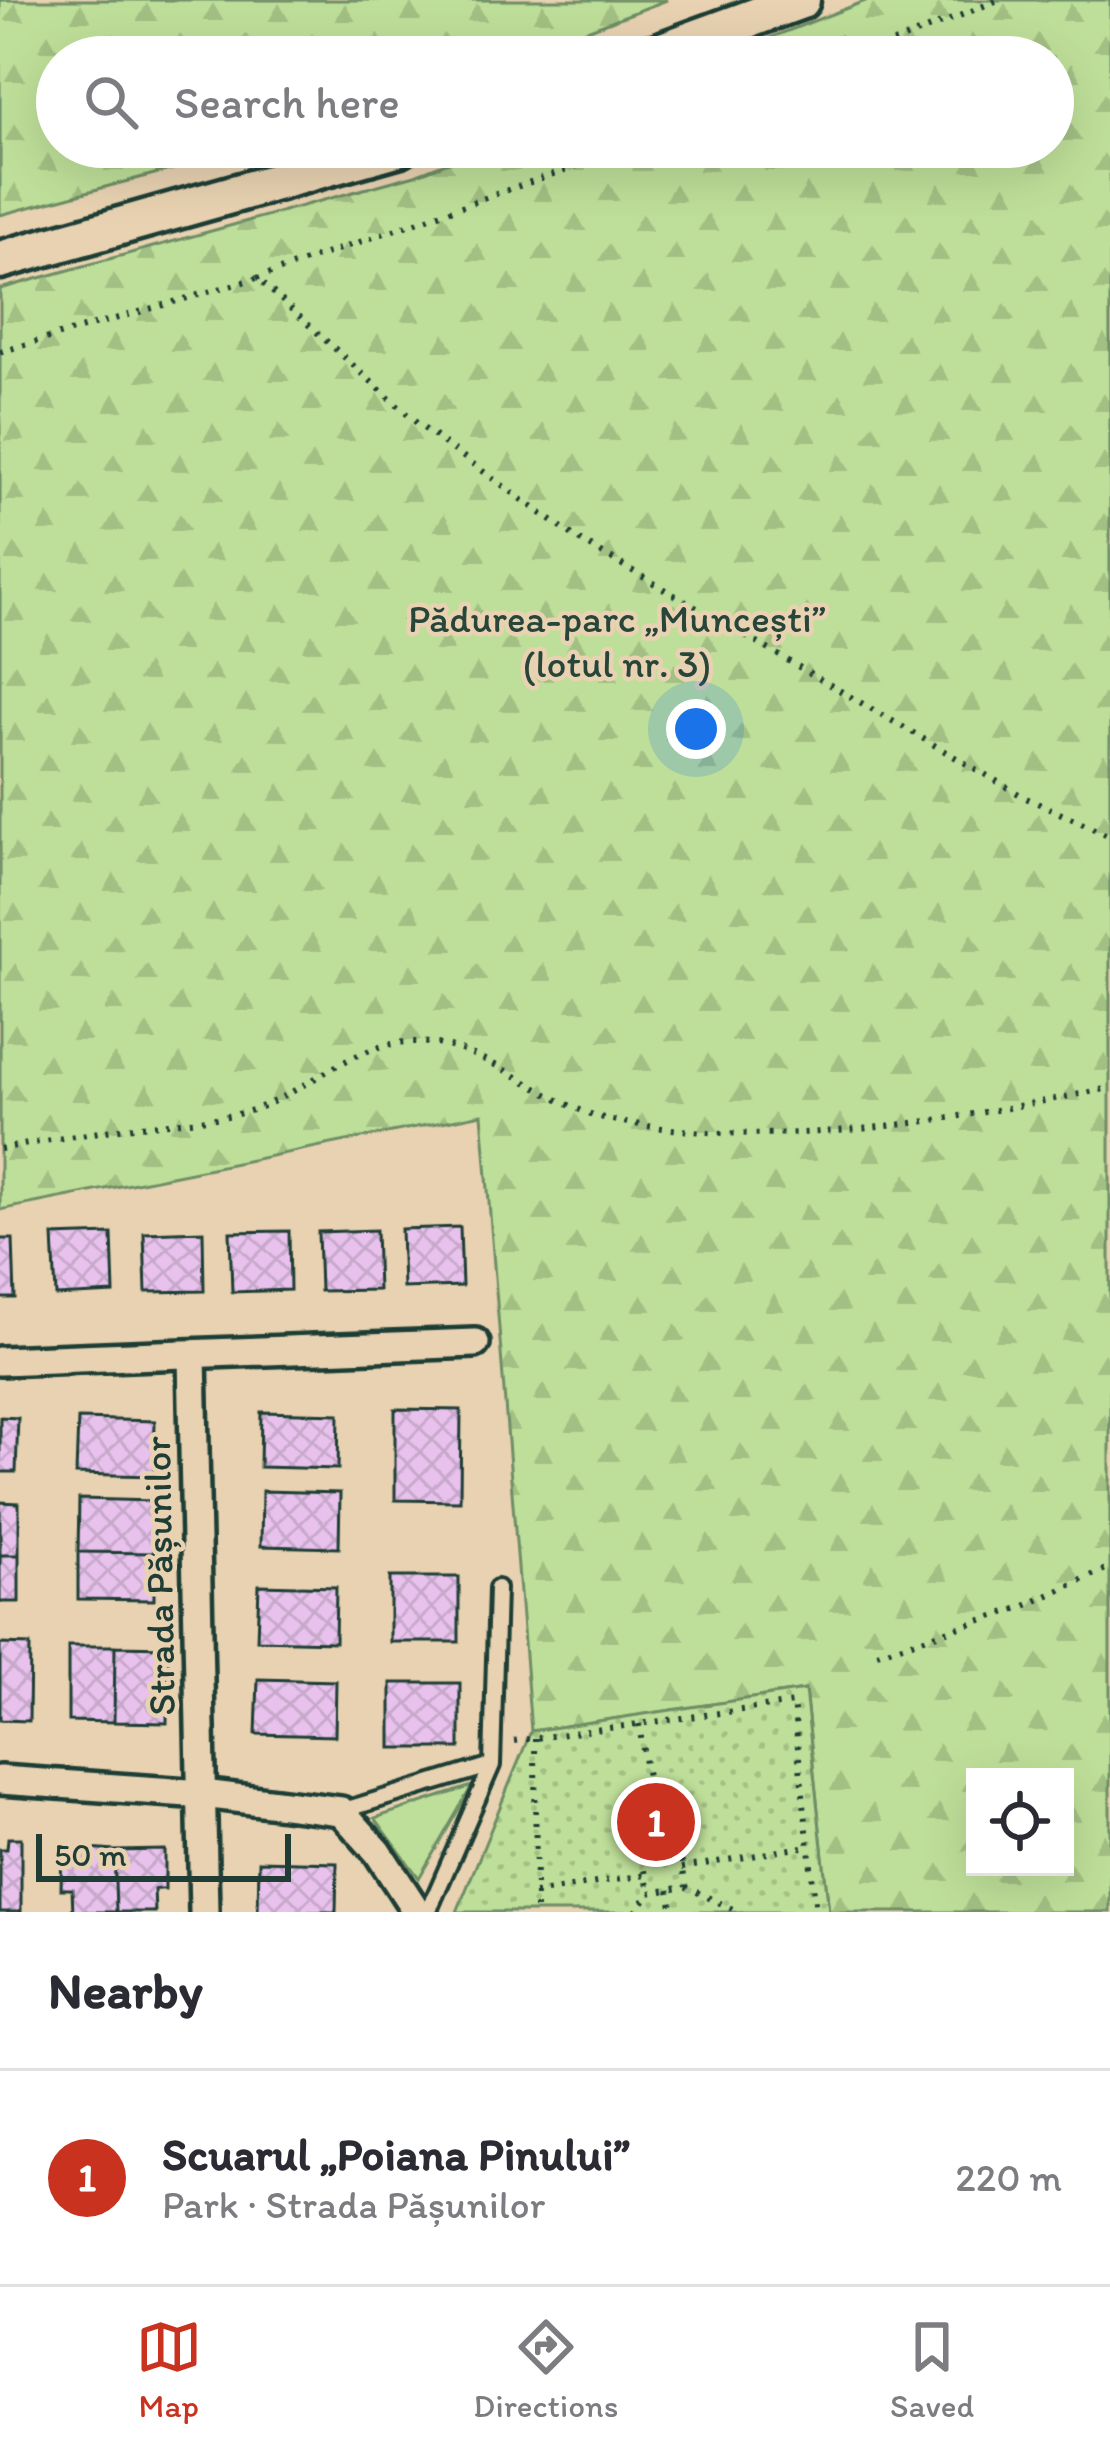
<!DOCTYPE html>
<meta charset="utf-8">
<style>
body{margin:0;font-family:Itim,sans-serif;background:#f2f2f3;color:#2b2b33}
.controls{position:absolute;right:36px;bottom:36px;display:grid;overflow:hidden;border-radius:0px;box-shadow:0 12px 48px #0002}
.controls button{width:108px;height:108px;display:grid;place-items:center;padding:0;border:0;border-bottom:3px solid #e1e1e2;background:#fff;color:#2b2b33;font:60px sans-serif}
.scale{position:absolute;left:36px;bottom:30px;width:255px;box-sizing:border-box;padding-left:12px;border:6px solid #1f3d34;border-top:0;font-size:33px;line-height:42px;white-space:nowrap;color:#1f3d34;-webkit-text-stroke:9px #e8d2b1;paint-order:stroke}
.you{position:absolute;left:696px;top:729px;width:42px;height:42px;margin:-30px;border:9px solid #fff;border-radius:50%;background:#1a73e8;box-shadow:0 0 0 18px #1a73e833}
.badge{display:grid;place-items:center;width:78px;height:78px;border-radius:50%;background:#c8321e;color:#fff;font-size:39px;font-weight:700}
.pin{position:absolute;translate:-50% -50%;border:6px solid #fff;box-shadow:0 3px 12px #0006}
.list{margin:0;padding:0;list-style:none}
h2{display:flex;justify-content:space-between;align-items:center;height:156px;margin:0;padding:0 48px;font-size:51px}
h2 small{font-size:39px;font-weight:400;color:#7c7c81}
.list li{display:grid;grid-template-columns:78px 1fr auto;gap:36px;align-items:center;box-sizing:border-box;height:216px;padding:0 48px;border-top:3px solid #e1e1e2}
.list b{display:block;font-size:45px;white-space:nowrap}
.list p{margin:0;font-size:39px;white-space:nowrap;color:#7c7c81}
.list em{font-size:39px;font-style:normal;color:#7c7c81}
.icon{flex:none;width:66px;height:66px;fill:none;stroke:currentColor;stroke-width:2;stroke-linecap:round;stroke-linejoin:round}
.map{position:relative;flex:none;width:1110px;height:1912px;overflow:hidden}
.search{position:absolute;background:#fff;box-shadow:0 12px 48px #0002;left:36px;right:36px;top:36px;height:132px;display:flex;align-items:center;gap:30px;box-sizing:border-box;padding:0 42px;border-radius:66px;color:#7c7c81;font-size:45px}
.sheet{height:372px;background:#fff}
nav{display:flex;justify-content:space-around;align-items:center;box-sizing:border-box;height:168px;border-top:3px solid #e1e1e2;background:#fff;font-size:33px;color:#7c7c81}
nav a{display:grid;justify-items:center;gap:6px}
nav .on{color:#c8321e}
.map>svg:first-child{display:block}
.forest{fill:url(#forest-firs);stroke:#6e8e66;stroke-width:3;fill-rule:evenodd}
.park{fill:url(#park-dots);stroke:#6e8e66;stroke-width:3}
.garden{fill:#bedf99;stroke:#6e8e66;stroke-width:3}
.building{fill:url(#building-cross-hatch);stroke:#1f3d34;stroke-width:3}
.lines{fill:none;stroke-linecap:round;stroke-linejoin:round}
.lane-casing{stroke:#1f3d34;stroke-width:22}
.street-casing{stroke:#1f3d34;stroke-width:36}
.secondary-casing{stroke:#1f3d34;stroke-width:45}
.path{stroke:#1f3d34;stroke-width:6;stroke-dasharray:3 9;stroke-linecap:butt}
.lane{stroke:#e8d2b1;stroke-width:14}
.street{stroke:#e8d2b1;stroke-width:27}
.secondary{stroke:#e8d2b1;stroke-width:36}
.labels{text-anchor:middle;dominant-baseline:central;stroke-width:9;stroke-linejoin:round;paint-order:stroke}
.park-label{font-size:39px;fill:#274539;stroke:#e8d2b1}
.street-label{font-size:39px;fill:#1f3d34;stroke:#e8d2b1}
</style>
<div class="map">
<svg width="1110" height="1912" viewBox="0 0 1110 1912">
<defs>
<pattern id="forest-firs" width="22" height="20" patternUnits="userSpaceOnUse" patternTransform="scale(3)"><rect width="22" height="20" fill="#bedf99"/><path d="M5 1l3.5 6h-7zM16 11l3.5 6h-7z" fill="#a3c084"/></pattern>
<pattern id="park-dots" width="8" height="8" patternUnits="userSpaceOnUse" patternTransform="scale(3)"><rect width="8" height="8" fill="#bedf99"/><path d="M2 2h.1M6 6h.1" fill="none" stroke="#a3c084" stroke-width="1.8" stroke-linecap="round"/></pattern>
<pattern id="building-cross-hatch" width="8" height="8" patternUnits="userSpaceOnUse" patternTransform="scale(3)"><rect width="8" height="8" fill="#e8c2ec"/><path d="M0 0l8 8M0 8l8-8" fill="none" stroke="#c7a8cb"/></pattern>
</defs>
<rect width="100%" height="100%" fill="#e8d2b1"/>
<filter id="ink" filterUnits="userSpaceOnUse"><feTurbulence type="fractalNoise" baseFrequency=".00833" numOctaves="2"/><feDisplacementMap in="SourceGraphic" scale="24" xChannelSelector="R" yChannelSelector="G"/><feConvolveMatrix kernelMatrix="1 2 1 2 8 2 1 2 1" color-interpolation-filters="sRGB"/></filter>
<g filter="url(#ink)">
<path class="forest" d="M0 0H667L515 57H57V147H256L0 215Z
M868 0H1110V1912H829L805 1690 531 1731 482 1114 0 1210V289L415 175 487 147H1053V57H720ZM975 1777H1065V1867H975Z"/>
<path class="park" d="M805 1690 829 1912H457L531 1731Z"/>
<path class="garden" d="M472 1786 419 1878 375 1818Z"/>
<path class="building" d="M460 1227 462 1286 403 1288 401 1229Z
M376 1230 378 1290 320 1291 318 1232Z
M203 1231 204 1291 146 1292 144 1233Z
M289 1231 290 1290 232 1292 230 1232Z
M112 1234 114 1293 56 1296 53 1236Z
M0 1239H13L15 1298H0Z
M395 1409 461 1410 460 1501 395 1500Z
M261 1412 339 1414 338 1469 260 1467Z
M0 1417 18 1418 16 1472H0Z
M78 1419 155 1421 154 1476 76 1474Z
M262 1491 340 1493 339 1548 261 1546Z
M79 1499 154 1501V1553L78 1552Z
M0 1502 19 1503V1555H0Z
M78 1552 154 1553V1600L78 1599Z
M0 1555H19V1602H0Z
M390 1577H459V1642H390Z
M259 1585 336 1587 335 1642 257 1640Z
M0 1644 30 1645 29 1721 0 1720Z
M68 1646H115L114 1722 68 1721Z
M115 1646 168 1647 167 1723 114 1722Z
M258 1679 336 1681 335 1736 256 1734Z
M391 1683H460V1748H391Z
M8 1838H21V1912H0V1849H7Z
M62 1847 114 1851 116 1912H73L72 1889H61Z
M165 1850V1889H154L155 1912H116L114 1851Z
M259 1861 337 1863 336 1912H258Z"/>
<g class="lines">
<g class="lane-casing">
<path id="lane" d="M341 1811 492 1765
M428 1912 492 1765 497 1588"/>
</g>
<g class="street-casing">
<path id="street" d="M192 1356 204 1912
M0 1361 475 1343
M0 1780 203 1794 341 1811 378 1852 417 1912"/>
</g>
<g class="secondary-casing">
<path id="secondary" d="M646 57 801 0
M0 260 400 147"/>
</g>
<path class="path" d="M860 57 998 0
M257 278 630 147
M0 352 257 278 419 425 574 537 1024 797 1110 836
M0 1149C45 1141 89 1133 134 1127 170 1122 208 1121 242 1113 303 1098 350 1040 417 1042 492 1044 544 1108 617 1121 784 1152 947 1121 1110 1088
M877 1653 1023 1607 1110 1567
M639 1724 658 1850
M535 1738 536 1912
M514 1741 793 1703 816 1912
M682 1868 803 1847
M686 1887 739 1912
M669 1890 673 1912
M534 1893 646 1875
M636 1912 649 1893 686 1887 679 1847 642 1853 649 1893"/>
<use href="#lane" class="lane"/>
<use href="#street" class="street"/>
<use href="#secondary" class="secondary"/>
</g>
</g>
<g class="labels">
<g class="park-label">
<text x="617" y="618">Pădurea-parc „Muncești”<tspan x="617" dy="45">(lotul nr. 3)</tspan></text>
</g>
<g class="street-label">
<text transform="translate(159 1576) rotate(-91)">Strada Pășunilor</text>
</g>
</g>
</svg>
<div class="controls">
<button><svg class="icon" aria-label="locate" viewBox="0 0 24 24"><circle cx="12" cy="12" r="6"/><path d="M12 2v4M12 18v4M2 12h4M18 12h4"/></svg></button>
</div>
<div class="scale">50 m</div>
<div class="you"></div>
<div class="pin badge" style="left:656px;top:1822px">1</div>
<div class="search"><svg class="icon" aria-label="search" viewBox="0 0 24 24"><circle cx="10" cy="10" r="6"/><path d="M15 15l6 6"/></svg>Search here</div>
</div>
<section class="sheet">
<h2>Nearby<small></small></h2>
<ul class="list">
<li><span class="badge">1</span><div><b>Scuarul „Poiana Pinului”</b><p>Park · Strada Pășunilor</p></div><em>220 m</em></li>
</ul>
</section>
<nav>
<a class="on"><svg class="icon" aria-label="map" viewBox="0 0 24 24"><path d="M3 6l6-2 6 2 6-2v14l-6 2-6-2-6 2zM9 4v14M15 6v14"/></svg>Map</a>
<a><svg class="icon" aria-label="directions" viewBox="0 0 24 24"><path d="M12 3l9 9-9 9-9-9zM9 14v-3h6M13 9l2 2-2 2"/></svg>Directions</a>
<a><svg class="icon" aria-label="saved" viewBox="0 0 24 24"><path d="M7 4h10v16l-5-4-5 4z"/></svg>Saved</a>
</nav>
